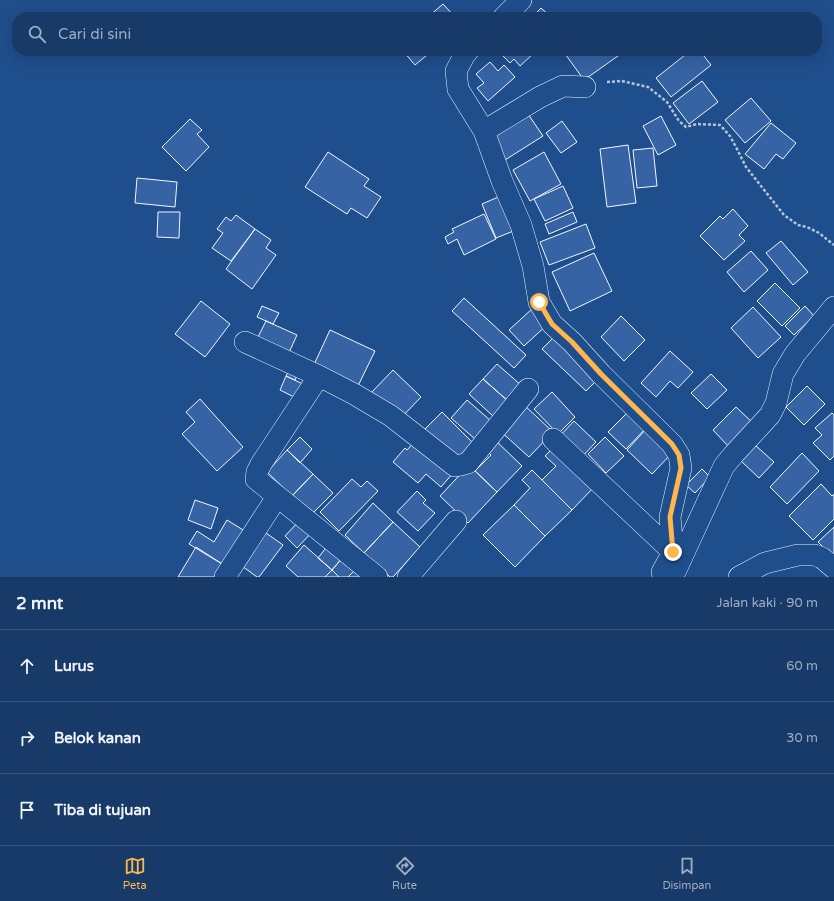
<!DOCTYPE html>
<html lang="id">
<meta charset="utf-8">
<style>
body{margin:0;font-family:"Varela Round",sans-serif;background:#244571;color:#f1f3f6}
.stop{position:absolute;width:12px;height:12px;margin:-9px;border:3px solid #ffb74d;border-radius:50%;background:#fff}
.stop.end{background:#ffb74d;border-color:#fff;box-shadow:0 1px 4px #0008}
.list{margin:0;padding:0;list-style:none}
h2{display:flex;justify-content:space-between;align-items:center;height:52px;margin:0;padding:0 16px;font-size:17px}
h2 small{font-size:13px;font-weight:400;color:#9eadc0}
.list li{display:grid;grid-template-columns:26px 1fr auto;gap:12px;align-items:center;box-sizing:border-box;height:72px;padding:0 16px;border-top:1px solid #36547d}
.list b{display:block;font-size:15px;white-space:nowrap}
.list em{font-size:13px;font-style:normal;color:#9eadc0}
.icon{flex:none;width:22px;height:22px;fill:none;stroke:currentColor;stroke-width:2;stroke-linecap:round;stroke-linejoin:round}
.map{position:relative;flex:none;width:834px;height:577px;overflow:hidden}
.search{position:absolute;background:#173a69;box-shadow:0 4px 16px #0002;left:12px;right:12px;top:12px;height:44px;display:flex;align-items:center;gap:10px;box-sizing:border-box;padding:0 14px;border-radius:16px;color:#9eadc0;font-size:15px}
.sheet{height:268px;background:#173a69}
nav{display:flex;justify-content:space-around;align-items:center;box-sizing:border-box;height:56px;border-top:1px solid #36547d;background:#173a69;font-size:11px;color:#9eadc0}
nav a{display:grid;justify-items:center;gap:2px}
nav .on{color:#ffb74d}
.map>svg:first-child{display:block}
.building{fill:#3563a3;stroke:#f2f6ff}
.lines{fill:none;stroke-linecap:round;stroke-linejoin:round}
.minor-casing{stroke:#f2f6ff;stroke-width:22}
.path{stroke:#b3c4dc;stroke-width:2.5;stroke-dasharray:3 2;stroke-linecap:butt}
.minor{stroke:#1f4e8c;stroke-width:21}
.route{stroke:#ffb74d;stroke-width:5}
</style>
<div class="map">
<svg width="834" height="577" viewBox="0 0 834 577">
<rect width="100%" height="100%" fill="#1f4e8c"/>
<path class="building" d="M443 4 455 17H428Z
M541 8 551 17H532Z
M403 51H432L415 65Z
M504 51H532L534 53 520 66 514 59 510 63 501 54Z
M563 51H625L584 80Z
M690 51H700L711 65 671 97 656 78Z
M490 62 498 71 504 65 515 77 488 101 477 88 484 83 476 74Z
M702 81 718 102 689 124 673 103Z
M751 98 771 121 745 143 725 120Z
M528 114 543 136 505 160 491 138Z
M661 116 676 145 658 155 643 126Z
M190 119 202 130 197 134 209 147 186 171 162 147Z
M562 121 577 142 561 153 546 133Z
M771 123 796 143 783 159 776 154 764 169 745 154Z
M628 145 636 203 607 207 600 149Z
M653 148 657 186 637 188 633 150Z
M328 152 369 179 364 186 381 197 367 218 351 208 347 214 305 187Z
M544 152 561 184 530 201 513 170Z
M137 178 177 182 175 207 135 203Z
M563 186 573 208 545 221 534 199Z
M503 195 516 230 496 238 482 204Z
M733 209 748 226 739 235 745 241 724 260 700 236 720 216 723 219Z
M158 212H180L179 238 157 237Z
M573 212 577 222 549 234 545 224Z
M484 214 496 239 464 255 457 239 448 244 445 237 454 232 452 229Z
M236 215 255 229 231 261 212 248 223 233 217 229 226 217 231 221Z
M586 224 595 248 549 265 540 242Z
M255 229 271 240 266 248 276 255 252 289 226 269Z
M781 241 808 272 793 285 766 253Z
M751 251 768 270 744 292 727 272Z
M594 253 612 291 570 311 552 272Z
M775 283 800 308 782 326 757 301Z
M464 298 526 355 514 368 452 311Z
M201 301 230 324 205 357 175 334Z
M262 306 279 313 273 324 257 317Z
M805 306 814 316 794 335 785 326Z
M753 307 781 337 758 358 731 328Z
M533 308 548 324 524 346 509 330Z
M621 316 645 340 624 361 601 337Z
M266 321 297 335 287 357 255 343Z
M330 330 375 351 356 390 312 369Z
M558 333 601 376 586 391 542 349Z
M670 351 693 372 678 388 670 381 656 397 641 383Z
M497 364 522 386 508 401 483 379Z
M290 369 298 373 295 380 286 376Z
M393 370 421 397 399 420 370 394Z
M711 374 727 390 707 409 691 393Z
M286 376 307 386 300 400 280 390Z
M483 379 508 401 494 417 469 394Z
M807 386 825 404 804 425 786 407Z
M552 392 575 417 558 434 534 409Z
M200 399 243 447 217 471 182 434 195 422 186 412Z
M467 400 491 421 475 439 451 418Z
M523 404 553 432 529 457 499 430Z
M736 407 754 424 730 448 713 430Z
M631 409 648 426 626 449 608 432Z
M442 412 474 444 454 464 422 432Z
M832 413 834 415V456L830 460 813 443 822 435 815 428Z
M574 421 596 442 580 459 557 439Z
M647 428 673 452 652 474 627 450Z
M300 437 312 449 300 463 287 450Z
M605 437 624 456 606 473 588 454Z
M493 438 522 466 497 492 475 471 491 455 484 448Z
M417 439 454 472 441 487 426 474 418 483 393 462 405 448 407 450Z
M755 445 774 462 759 478 741 461Z
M554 447 594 487 572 510 542 480 556 466 545 456Z
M287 450 313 474 292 496 267 472Z
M802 453 819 471 787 504 770 487Z
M469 465 497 492 468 523 440 496Z
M702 469 710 477 695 493 686 485Z
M532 470 572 510 545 536 514 505 530 488 522 480Z
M313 474 333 493 312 514 292 496Z
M352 479 361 487 367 481 378 491 339 531 320 512Z
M821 484 832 496 834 494V519L813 540 789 516Z
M417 491 426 500 423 503 435 513 418 531 397 512Z
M195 500 218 508 211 529 188 520Z
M373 503 393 522 364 553 345 535Z
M514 505 545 536 515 567 483 535Z
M301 519 314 530 297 548 285 536Z
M227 520 248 533 227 567 189 544 197 531 214 542Z
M393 522 420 547 393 577H390L364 553Z
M834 527V558L818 542Z
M266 533 283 545 259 577H257L242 566Z
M329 544 343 557 332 570 318 558Z
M304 545 332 570 325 577H298L286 566Z
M196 547 227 567 221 577H178Z
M343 557 356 569 348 577H339L332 570Z
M356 569 365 577H348Z
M332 570 339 577H325Z"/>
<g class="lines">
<g class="minor-casing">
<path id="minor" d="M504 17 521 0
M468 51 465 54 456 71 458 89 484 131 502 181 521 225 533 266 539 302 552 324 572 342 601 374 672 444 679 455 681 468 670 517 673 552 662 572
M484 131 540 97 563 86 585 87
M245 342 319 376 354 394 391 416 455 466 461 465 468 463 528 389
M319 376 261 464 257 472 256 479 377 577
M553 439 673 552
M676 570 724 466 734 454 770 415 776 403 783 374 795 354 834 307
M225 577 277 497
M408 577 456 521
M739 577 765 563 798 555H815L822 558 834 568"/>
</g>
<path class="path" d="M607 82 622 81 648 87 667 102 679 121 686 127 697 124 720 125 730 136 737 149 746 167 784 215 798 225 807 227 819 233 834 245"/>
<use href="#minor" class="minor"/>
</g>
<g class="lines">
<path class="route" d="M539 302 552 324 572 342 601 374 672 444 679 455 681 468 670 517 673 552"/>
</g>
</svg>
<div class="stop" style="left:539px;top:302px"></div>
<div class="stop end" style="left:673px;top:552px"></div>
<div class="search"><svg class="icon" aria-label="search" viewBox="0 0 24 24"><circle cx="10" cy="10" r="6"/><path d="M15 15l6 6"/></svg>Cari di sini</div>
</div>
<section class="sheet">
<h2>2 mnt<small>Jalan kaki · 90 m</small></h2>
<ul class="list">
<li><svg class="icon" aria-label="ahead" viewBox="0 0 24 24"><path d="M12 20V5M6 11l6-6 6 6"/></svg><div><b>Lurus</b></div><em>60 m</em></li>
<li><svg class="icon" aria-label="right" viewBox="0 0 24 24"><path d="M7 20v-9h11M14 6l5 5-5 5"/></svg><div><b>Belok kanan</b></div><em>30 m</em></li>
<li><svg class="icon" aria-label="arrive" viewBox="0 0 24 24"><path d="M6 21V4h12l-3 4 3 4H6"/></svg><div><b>Tiba di tujuan</b></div></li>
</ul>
</section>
<nav>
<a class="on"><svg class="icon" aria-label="map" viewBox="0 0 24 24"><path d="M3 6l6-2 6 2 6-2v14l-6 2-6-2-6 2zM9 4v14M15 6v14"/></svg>Peta</a>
<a><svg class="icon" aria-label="directions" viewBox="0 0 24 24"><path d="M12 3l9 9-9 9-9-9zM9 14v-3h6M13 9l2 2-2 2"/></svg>Rute</a>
<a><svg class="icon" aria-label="saved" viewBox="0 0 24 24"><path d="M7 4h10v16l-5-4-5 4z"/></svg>Disimpan</a>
</nav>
